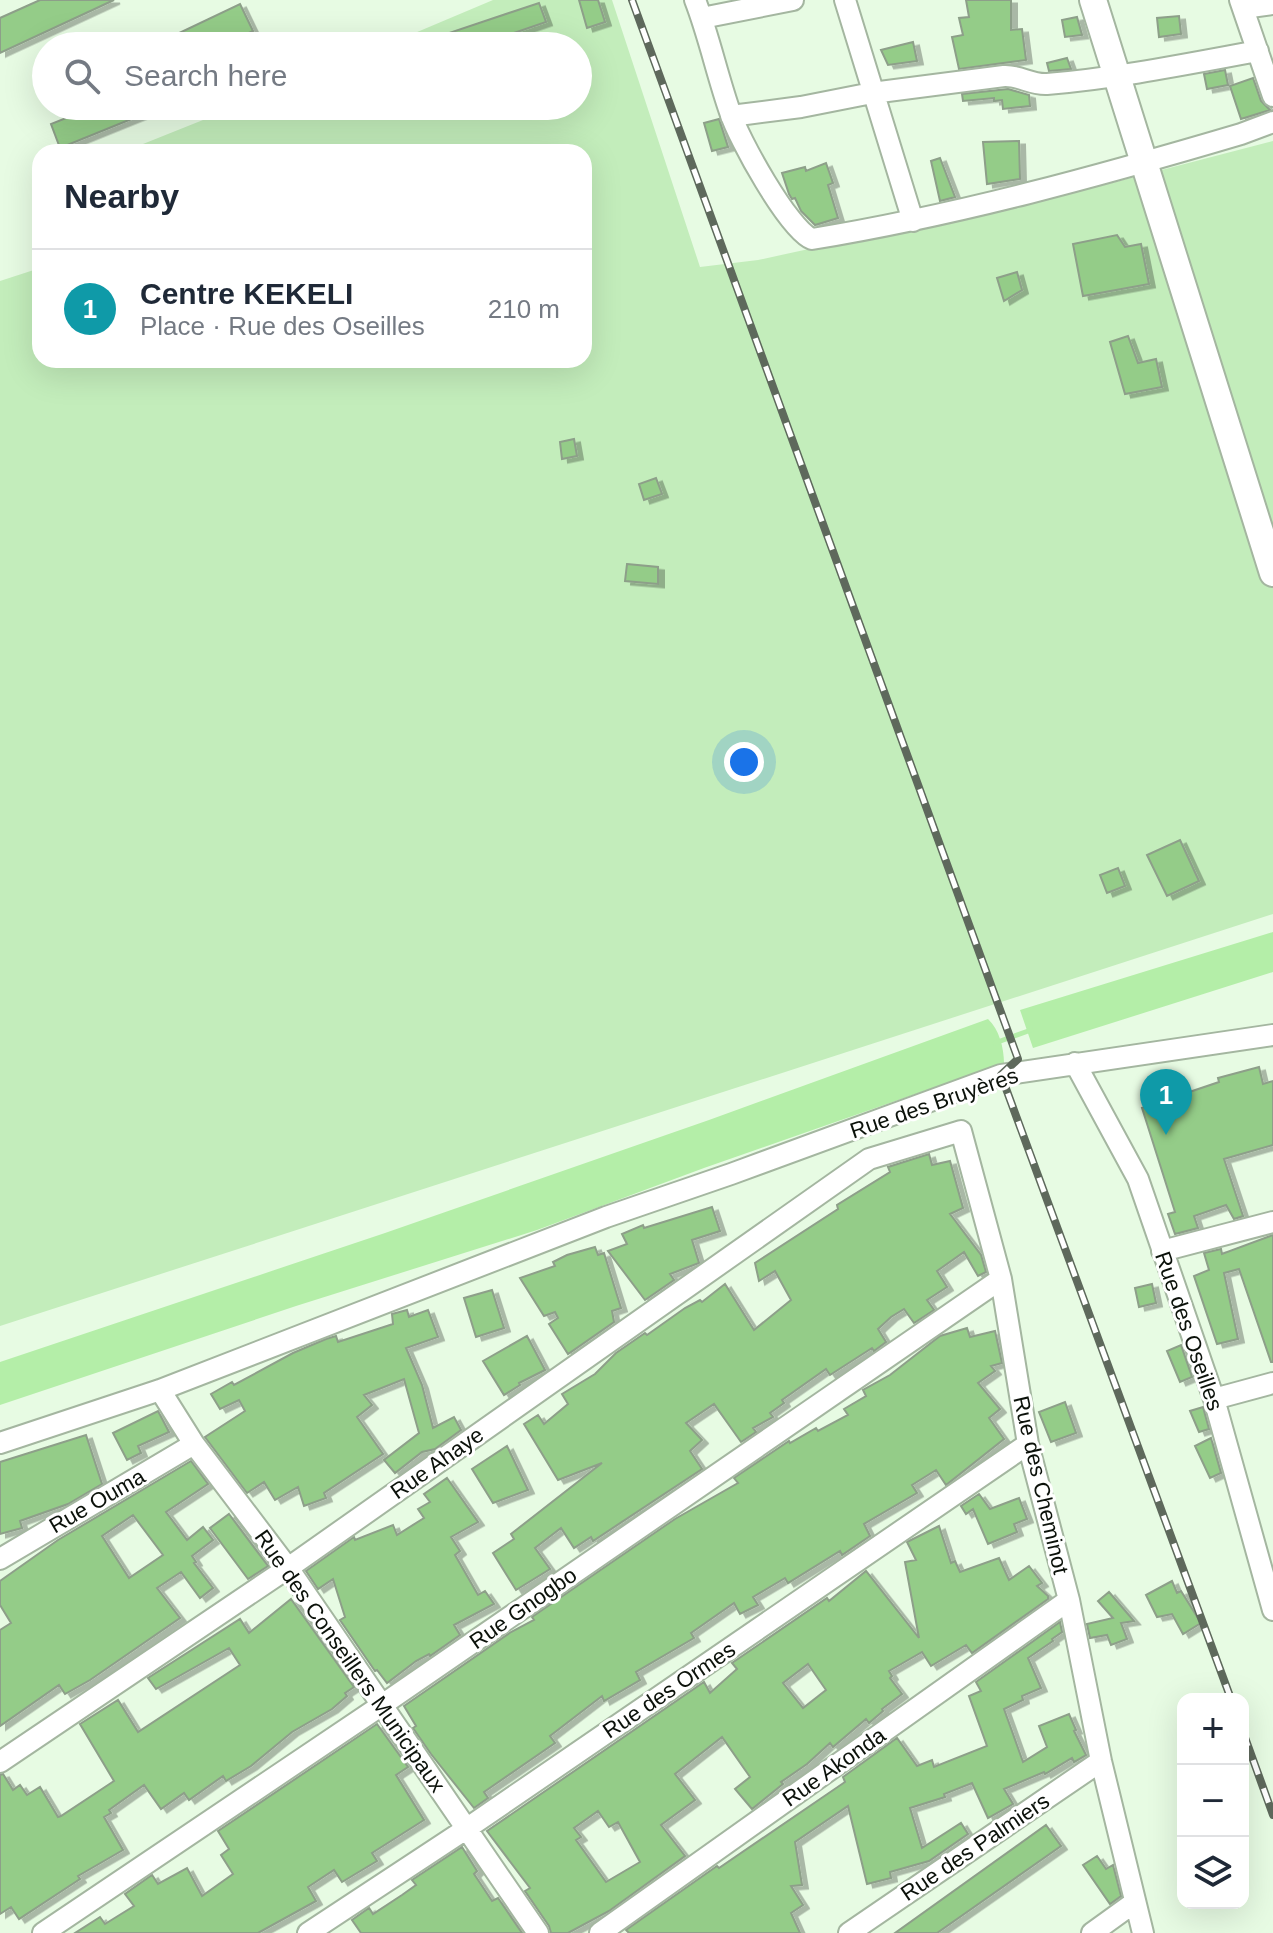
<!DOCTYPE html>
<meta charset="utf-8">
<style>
body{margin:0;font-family:Arial,sans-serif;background:#f6f6f7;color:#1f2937}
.controls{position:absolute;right:24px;bottom:24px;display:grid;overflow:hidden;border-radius:16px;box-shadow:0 8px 32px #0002}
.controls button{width:72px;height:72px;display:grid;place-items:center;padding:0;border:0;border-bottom:2px solid #e0e1e3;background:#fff;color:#1f2937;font:40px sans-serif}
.you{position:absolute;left:744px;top:762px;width:28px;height:28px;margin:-20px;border:6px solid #fff;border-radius:50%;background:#1a73e8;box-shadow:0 0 0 12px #1a73e833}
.badge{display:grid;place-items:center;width:52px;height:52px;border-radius:50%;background:#0b8043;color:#fff;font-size:26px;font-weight:700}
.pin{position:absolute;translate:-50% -66px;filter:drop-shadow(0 2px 4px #0008)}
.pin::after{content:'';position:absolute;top:42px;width:28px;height:24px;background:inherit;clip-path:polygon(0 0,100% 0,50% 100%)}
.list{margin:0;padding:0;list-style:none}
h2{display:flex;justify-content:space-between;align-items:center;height:104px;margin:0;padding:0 32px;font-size:34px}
h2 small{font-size:26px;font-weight:400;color:#747a83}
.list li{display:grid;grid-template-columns:52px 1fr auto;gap:24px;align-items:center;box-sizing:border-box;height:120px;padding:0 32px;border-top:2px solid #e0e1e3}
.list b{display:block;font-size:30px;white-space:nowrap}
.list p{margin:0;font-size:26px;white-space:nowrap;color:#747a83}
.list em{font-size:26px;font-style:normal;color:#747a83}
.icon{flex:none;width:44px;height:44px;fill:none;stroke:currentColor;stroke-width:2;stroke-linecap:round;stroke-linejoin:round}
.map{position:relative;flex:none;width:1273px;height:1933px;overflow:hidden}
.search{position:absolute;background:#fff;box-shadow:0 8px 32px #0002;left:32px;top:32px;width:560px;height:88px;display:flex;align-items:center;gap:20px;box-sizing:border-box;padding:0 28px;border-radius:44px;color:#747a83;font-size:30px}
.panel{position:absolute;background:#fff;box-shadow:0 8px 32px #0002;left:32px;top:144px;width:560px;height:224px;border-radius:24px}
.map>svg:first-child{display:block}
.green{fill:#c3edbb}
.water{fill:#b4eea8}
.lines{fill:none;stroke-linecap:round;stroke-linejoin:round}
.stream{stroke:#b4eea8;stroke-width:5}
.building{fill:#94cc88;stroke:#8d9f89;stroke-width:2;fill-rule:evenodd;filter:url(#shadow)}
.minor-casing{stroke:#a4b6a0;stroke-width:24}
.tertiary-casing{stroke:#a4b6a0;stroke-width:30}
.minor{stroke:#fff;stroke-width:20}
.tertiary{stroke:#fff;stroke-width:26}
.rail-casing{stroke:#5e695c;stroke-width:8}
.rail{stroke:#fff;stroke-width:5;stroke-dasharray:15;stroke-linecap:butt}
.labels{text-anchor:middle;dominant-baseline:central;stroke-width:6;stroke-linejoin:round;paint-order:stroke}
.street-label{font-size:22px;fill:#0b110a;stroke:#fff}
</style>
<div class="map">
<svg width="1273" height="1933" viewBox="0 0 1273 1933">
<defs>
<filter id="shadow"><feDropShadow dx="6" dy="3.5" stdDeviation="0" flood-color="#0004"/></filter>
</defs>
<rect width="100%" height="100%" fill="#e7fbe3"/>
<path class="green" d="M493 0H612L700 267 758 260 1100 186 1273 141V914L0 1326V281L40 268V360H584V152H123L238 106H578V46H384Z"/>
<path class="water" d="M1273 932V972L1033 1048 1020 1010Z
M988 1019C999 1029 1004 1048 1004 1063L704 1168 537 1230 296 1306 0 1405V1362L385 1233 709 1120Z"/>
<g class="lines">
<path class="stream" d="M995 1043 1031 1030"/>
</g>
<path class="building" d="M40 0H114L0 53V18Z
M579 0H598L605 22 587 28Z
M966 0H1011V30L1022 29 1026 60 959 69 952 37 963 35 959 18 969 17Z
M539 3 546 22 508 35 516 46H455L449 33Z
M240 4 253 31 222 46H152Z
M1179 16 1181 34 1159 37 1157 18Z
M1077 17 1082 35 1065 37 1062 20Z
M913 42 917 61 888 65 881 50Z
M1067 58 1071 69 1049 71 1047 63Z
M1225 70 1228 85 1207 89 1204 74Z
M1253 78 1261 101 1270 110 1241 119 1230 86Z
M1008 89 1029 95 1030 106 1003 109 1002 100 994 101V98L963 101 962 94Z
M96 106H161V107L60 148 51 124Z
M719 119 728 147 712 151 704 123Z
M1019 141 1020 179 987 184 983 142Z
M940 158 955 197 940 201 931 161Z
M826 163 833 183 828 185 838 218 815 225 801 211 795 198 792 199 789 194 782 173 805 167 806 171Z
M1117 235 1125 247 1141 244 1149 284 1083 296 1073 244Z
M1017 272 1022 290 1004 301 997 278Z
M1128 336 1138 363 1156 359 1162 387 1125 394 1110 342Z
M574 439 577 456 562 459 560 442Z
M656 478 662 494 644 500 639 484Z
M627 564 658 567V584L625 581Z
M1180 840 1199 881 1167 896 1147 855Z
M1118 868 1125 886 1107 893 1100 875Z
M1259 1067 1263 1084 1273 1081V1145L1224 1159 1243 1216 1234 1219 1226 1205 1194 1216 1198 1228 1175 1234 1168 1214 1175 1212 1142 1108 1219 1082 1218 1078Z
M929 1154 932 1165 950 1161 963 1208 950 1214 981 1255 986 1272 978 1276 964 1252 937 1271 947 1287 927 1300 934 1310 914 1323 904 1309 891 1317 878 1329 886 1342 874 1351 872 1348 830 1375 826 1369 782 1400 784 1403 770 1413 773 1417 753 1428 756 1432 741 1442 714 1404 686 1423 702 1440 690 1451 702 1469 593 1541 591 1537 574 1548 561 1528 535 1548 550 1569 516 1590 493 1553 514 1539 511 1534 602 1463 558 1480 524 1424 538 1415 544 1424 568 1404 562 1394 595 1374 616 1353 645 1333 647 1335 685 1308 700 1300 702 1302 725 1284 754 1330 791 1300 775 1271 759 1281 755 1263 838 1209 837 1205 890 1172 888 1167Z
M712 1207 720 1231 692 1240 699 1263 670 1274 674 1280 645 1300 608 1251 627 1244 622 1234 643 1225 644 1228Z
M1273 1235V1362H1271L1239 1269 1224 1273 1238 1339 1217 1344 1194 1276 1209 1270 1204 1253 1221 1249 1222 1254Z
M595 1247 598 1255 604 1253 621 1308 612 1311 614 1322 568 1354 549 1324 558 1318 555 1312 544 1316 520 1278 555 1266 553 1262 567 1255Z
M1152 1284 1156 1303 1139 1307 1135 1288Z
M492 1290 504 1328 476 1337 464 1298Z
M407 1310 409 1317 428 1310 438 1337 406 1348 422 1385 433 1428 454 1417 461 1430 435 1449 422 1452 395 1473 384 1460 419 1433 404 1379 364 1395 372 1405 357 1417 383 1454 324 1493 326 1498 304 1506 298 1487 275 1500 264 1482 247 1493 205 1437 245 1411 239 1400 220 1409 211 1394 232 1382 234 1385 293 1353 326 1339 336 1336 338 1342 393 1324 392 1314Z
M967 1328 970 1337 995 1331 1002 1363 991 1366 995 1371 978 1383 1000 1409 989 1418 1004 1439 946 1485 936 1470 912 1485 917 1493 864 1524 870 1536 842 1555 840 1551 788 1583 785 1578 753 1597 758 1605 740 1614 734 1603 691 1633 694 1638 636 1672 640 1680 604 1701 602 1696 550 1736 555 1743 484 1792 488 1798 474 1808 431 1754 413 1728 416 1726 404 1706 511 1632 534 1620 532 1617 675 1519 738 1483 734 1478 789 1441 790 1443 816 1428 818 1431 848 1415 844 1409 866 1396 863 1390 890 1375 940 1336Z
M527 1336 545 1370 519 1383 520 1385 504 1395 483 1361Z
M1181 1345 1192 1377 1180 1382 1167 1351Z
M1065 1402 1076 1433 1051 1442 1039 1412Z
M1203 1407 1209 1429 1199 1432 1190 1411Z
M158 1411 169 1432 138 1446 141 1453 127 1460 113 1433Z
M86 1435 102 1484 68 1504 20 1521 22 1528 0 1534V1462Z
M1211 1438 1221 1473 1210 1478 1195 1446Z
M507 1446 528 1490 493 1503 472 1469Z
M191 1461 208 1484 166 1512 187 1540 203 1527 213 1540 192 1556 196 1562 194 1563 213 1588 200 1598 181 1572 157 1588 180 1618 90 1680 65 1694 59 1685 0 1726V1630L11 1623 0 1605V1581L58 1540ZM133 1515 163 1555 129 1578 102 1536Z
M447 1478 478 1522 451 1537 460 1551 455 1555 478 1595 485 1591 494 1604 454 1625 460 1635 430 1656 429 1654 416 1661 387 1683 377 1670 375 1671 340 1620 345 1617 333 1579 318 1589 306 1571 354 1537 355 1540 393 1525 397 1535 424 1518 418 1509 430 1502 424 1494Z
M979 1494 990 1509 1019 1498 1027 1519 1014 1524 1017 1532 988 1544 973 1509 966 1514 961 1506Z
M229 1514 268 1566 248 1579 210 1528Z
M939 1526 951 1563 955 1561 960 1572 999 1558 1009 1580 1029 1566 1042 1583 1037 1586 1048 1596V1599L972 1653 966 1645 931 1666 922 1652 889 1671 892 1676 890 1678 902 1694 882 1709 883 1711 869 1723 866 1719 833 1747 830 1743 807 1764 781 1782 783 1784 752 1809 735 1789 750 1777 722 1737 675 1774 695 1800 661 1825 685 1856 609 1911 568 1933H551L549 1926 525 1891 530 1888 487 1831 704 1682 710 1693 737 1669 732 1663 827 1598 829 1601 866 1571 919 1638 905 1562 916 1560 907 1542ZM808 1664 826 1690 803 1708 783 1683ZM598 1811 609 1827 618 1822 640 1862 606 1882 576 1840 581 1837 574 1828Z
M1172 1581 1177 1593 1181 1591 1201 1623 1183 1634 1172 1614 1157 1617 1146 1595Z
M1109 1592 1134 1621 1121 1623 1127 1639 1111 1645 1107 1635 1090 1638 1087 1624 1113 1618 1098 1601Z
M291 1599 354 1687 345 1693 347 1696 332 1709 292 1732 251 1766 226 1781 223 1776 189 1800 184 1793 161 1809 144 1785 109 1810 111 1813 104 1817 123 1850 78 1876 80 1879 19 1919 11 1907 0 1914V1775L3 1774 13 1790 20 1785 27 1795 40 1787 58 1817 61 1816 114 1781 80 1724 118 1700 138 1732 240 1665 229 1648 156 1689 148 1678 240 1619 249 1633Z
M1060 1622 1062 1632 1052 1639 1053 1641 1028 1658 1041 1688 1022 1696 1023 1700 1004 1709 1023 1762 1047 1747 1039 1726 1069 1714 1076 1730 1074 1731 1086 1755 1074 1762 1072 1758 1045 1774 1044 1772 1004 1789 1013 1804 988 1818 972 1783 944 1794 945 1797 910 1808 922 1848 961 1823 968 1834 929 1861 890 1872 891 1878 867 1884 848 1806 795 1842 802 1885 791 1886 803 1905 791 1913 800 1933H629L626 1930 717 1866 719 1868 845 1782 843 1777 897 1738 917 1766 932 1760 934 1767 987 1746 969 1696 981 1691 976 1682Z
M377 1724 408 1767 396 1775 424 1820 372 1853 377 1861 342 1882 334 1870 308 1887 316 1901 258 1933H75L100 1917 105 1924 134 1906 125 1894 152 1875 158 1884 187 1868 202 1896 233 1874 221 1855 229 1849 218 1831Z
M1046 1825 1061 1846 937 1933H895Z
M462 1847 477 1871 474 1874 492 1901 498 1898 522 1933H361L352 1920 369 1908 373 1914 402 1895 416 1885 412 1880Z
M1097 1856 1106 1869 1113 1865 1121 1896 1110 1904 1083 1865Z"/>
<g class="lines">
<g class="minor-casing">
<path id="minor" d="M695 0C709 36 717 75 730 112 738 138 789 230 812 239 958 215 1099 176 1241 134L1273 122
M845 0 913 221
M1240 0 1273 96
M1243 8 1273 4
M702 18 793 0
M731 116 801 107 872 93 1004 76C1019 75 1031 85 1047 84 1118 78 1187 64 1258 51
M1075 1063 1138 1179 1214 1399 1273 1610
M1162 1251 1273 1222
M160 1390 194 1444 288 1568 538 1933
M1214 1399 1273 1383
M0 1443 160 1390 606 1217 731 1174 1001 1075 1273 1035
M0 1559 194 1444
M0 1762 288 1568 869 1159 961 1131 1001 1279 1028 1444 1069 1600 1101 1761 1143 1933
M43 1933 382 1705 1001 1279
M308 1933 466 1829 1028 1444
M600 1933 1069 1600
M849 1933 1101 1761
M1092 1933 1135 1902"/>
</g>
<g class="tertiary-casing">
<path id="tertiary" d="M1093 0 1273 573"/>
</g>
<use href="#minor" class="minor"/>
<use href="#tertiary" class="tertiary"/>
<g class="rail-casing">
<path id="rail" d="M632 0 1018 1059 1001 1075 1231 1699
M1243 1732 1273 1815"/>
</g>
<use href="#rail" class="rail"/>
</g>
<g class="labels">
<g class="street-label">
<text transform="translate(934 1103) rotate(-19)">Rue des Bruyères</text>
<text transform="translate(1189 1331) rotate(71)">Rue des Oseilles</text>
<text transform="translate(437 1463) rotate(-35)">Rue Ahaye</text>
<text transform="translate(1041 1485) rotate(77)">Rue des Cheminot</text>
<text transform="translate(97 1501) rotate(-30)">Rue Ouma</text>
<text transform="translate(523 1608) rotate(-35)">Rue Gnogbo</text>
<text transform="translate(350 1661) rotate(55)">Rue des Conseillers Municipaux</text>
<text transform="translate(669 1690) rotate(-34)">Rue des Ormes</text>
<text transform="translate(834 1767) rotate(-35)">Rue Akonda</text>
<text transform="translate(975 1847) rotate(-34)">Rue des Palmiers</text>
</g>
</g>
</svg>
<div class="controls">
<button>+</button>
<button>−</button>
<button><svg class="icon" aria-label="layers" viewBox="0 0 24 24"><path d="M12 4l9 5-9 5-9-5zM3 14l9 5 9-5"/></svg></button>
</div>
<div class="you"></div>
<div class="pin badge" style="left:1166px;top:1135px;background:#0f9aa8">1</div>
<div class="search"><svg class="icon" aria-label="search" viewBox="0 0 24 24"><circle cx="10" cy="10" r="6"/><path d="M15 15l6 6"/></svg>Search here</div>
<section class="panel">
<h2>Nearby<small></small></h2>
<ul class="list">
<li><span class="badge" style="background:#0f9aa8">1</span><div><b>Centre KEKELI</b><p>Place · Rue des Oseilles</p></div><em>210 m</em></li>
</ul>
</section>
</div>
